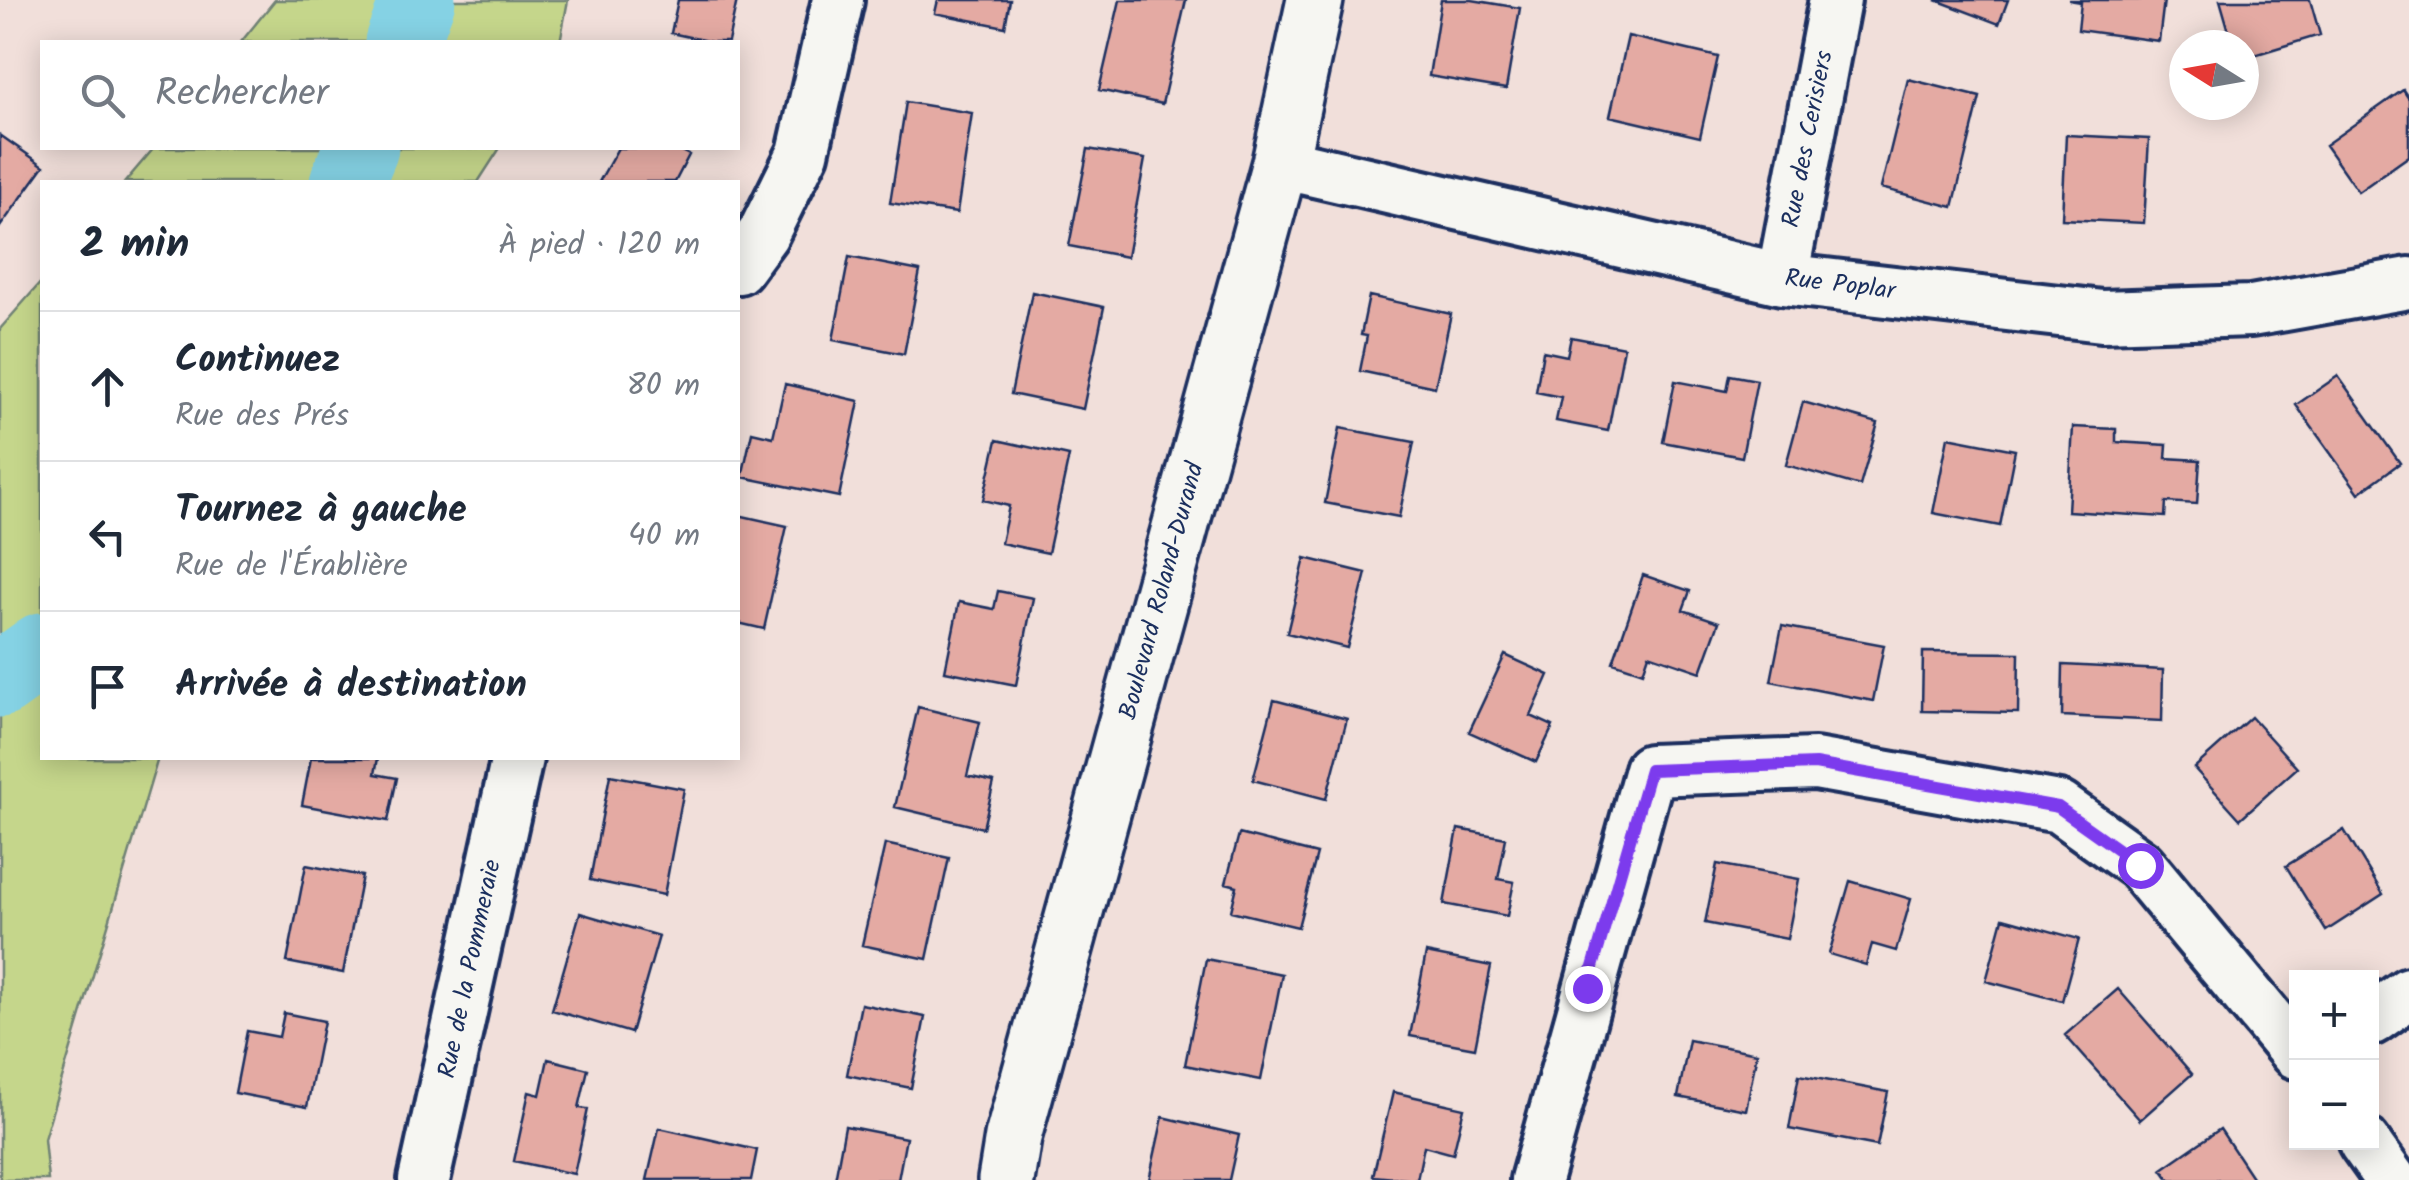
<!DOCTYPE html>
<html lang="fr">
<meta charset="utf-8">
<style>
body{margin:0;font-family:Kalam,sans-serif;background:#f2f2f3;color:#1f2937}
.controls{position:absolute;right:30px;bottom:30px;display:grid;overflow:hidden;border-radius:0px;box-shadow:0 5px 25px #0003}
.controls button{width:90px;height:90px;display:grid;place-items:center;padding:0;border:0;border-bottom:2px solid #e0e1e3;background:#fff;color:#1f2937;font:50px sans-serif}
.compass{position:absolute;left:2169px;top:30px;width:90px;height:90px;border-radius:50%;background:#fff;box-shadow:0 5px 25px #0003;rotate:281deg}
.stop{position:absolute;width:30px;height:30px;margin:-22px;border:8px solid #7c3aed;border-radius:50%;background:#fff}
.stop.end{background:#7c3aed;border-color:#fff;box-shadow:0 2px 10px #0008}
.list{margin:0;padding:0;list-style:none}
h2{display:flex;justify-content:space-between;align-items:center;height:130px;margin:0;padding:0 40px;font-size:42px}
h2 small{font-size:32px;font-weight:400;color:#747a83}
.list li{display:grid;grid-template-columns:65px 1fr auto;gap:30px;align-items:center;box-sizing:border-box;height:150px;padding:0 40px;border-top:2px solid #e0e1e3}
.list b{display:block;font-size:38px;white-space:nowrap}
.list p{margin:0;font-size:32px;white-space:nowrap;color:#747a83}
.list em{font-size:32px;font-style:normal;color:#747a83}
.icon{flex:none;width:55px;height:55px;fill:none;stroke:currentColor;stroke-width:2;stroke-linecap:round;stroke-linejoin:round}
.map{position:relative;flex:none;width:2409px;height:1180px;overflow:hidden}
.search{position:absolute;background:#fff;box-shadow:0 5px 25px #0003;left:40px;top:40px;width:700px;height:110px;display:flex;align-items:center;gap:25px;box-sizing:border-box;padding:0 35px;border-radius:0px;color:#747a83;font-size:38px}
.panel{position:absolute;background:#fff;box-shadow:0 5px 25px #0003;left:40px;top:180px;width:700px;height:580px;border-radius:0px}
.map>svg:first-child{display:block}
.green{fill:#c5d68b;stroke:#708274;stroke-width:2.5}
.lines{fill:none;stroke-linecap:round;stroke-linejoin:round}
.river{stroke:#85d2e4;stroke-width:75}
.building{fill:#e4aaa3;stroke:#1b2f5e;stroke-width:2.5}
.street-casing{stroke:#1b2f5e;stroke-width:58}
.secondary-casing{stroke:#1b2f5e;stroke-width:62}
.street{stroke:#f6f6f2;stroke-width:50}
.secondary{stroke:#f6f6f2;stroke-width:55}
.route{stroke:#7c3aed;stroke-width:12}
.labels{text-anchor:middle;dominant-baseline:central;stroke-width:8;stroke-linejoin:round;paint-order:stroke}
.street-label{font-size:25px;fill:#1b2f5e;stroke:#f6f6f2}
</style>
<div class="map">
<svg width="2409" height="1180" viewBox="0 0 2409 1180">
<rect width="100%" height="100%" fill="#f1dfda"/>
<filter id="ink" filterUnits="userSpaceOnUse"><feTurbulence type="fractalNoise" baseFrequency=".01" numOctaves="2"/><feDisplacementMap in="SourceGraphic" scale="20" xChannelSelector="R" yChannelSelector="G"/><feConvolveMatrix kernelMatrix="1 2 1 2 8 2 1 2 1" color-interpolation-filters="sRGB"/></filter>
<g filter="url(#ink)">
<path class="green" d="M275 0H568L560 42H241Z
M154 148H500L478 182H125Z
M42 281V758H158L44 1139 48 1180H0V329Z"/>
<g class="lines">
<path class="river" d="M402 42 418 0
M347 182 361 148
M0 680 42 650"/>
</g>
<path class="building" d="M678 0H737L728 42H712L671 33Z
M938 0H1010L1005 27 935 13Z
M1120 0H1186L1162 104 1099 90Z
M1441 0H1472L1520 8 1506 89 1429 76Z
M1936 0H2008L1999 24Z
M2069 0H2164L2159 41 2078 30 2081 2Z
M2220 0H2310L2320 35 2244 58V45H2233Z
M1628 36 1718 57 1700 137 1610 116Z
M1908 79 1980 97 1953 207 1881 188Z
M2403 90 2409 99V156L2358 192 2325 145Z
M906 102 972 113 957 213 890 203Z
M0 135 44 166 0 227Z
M2066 135 2149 139 2144 223 2062 219Z
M618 148H675L689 155 675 182H599Z
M1088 149 1145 159 1127 257 1069 246Z
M849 257 920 271 904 354 833 340Z
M1032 292 1104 307 1083 409 1011 394Z
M1369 296 1451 314 1435 387 1360 371 1367 336 1361 335Z
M1571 337 1624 347 1608 431 1556 421 1561 397 1536 392 1543 351 1567 356Z
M1730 375 1757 380 1742 457 1663 442 1675 381 1727 391Z
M2338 376 2400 463 2359 493 2296 405Z
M785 384 859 401 839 497 742 477 752 432 773 437Z
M1803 402 1878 423 1860 486 1786 465Z
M2073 427 2116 429V442L2167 445 2166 458 2200 460 2197 504 2166 502 2165 517 2068 511Z
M1340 428 1414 442 1399 517 1325 503Z
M1948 437 2015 450 2000 526 1933 513Z
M997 440 1069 456 1048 553 1001 543 1009 506 983 500Z
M738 515 787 526 764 629 738 623Z
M1305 558 1366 573 1347 648 1287 633Z
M1643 575 1690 591 1683 610 1719 622 1701 672 1649 654 1643 672 1613 662Z
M998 591 1033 598 1016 685 945 671 959 602 994 609Z
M1782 626 1884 645 1873 701 1771 681Z
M1923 652 2019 653 2018 713 1922 711Z
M1505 655 1549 675 1531 716 1553 726 1536 762 1469 732Z
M2063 665 2163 670 2162 721 2062 716Z
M1274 700 1347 719 1326 799 1253 780Z
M918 707 980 722 967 776 994 782 983 828 895 807Z
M2251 717 2297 768 2240 819 2194 768Z
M311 758H378L375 774 397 778 388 821 302 805Z
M610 775 684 789 664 895 590 880Z
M1458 829 1506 838 1498 879 1514 882 1507 916 1444 904Z
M2344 830 2383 894 2326 931 2286 866Z
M1239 834 1317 854 1298 927 1231 911 1237 886 1226 883Z
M885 844 949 858 927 959 862 945Z
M1717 864 1799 879 1787 939 1705 923Z
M306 865 362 876 343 973 287 962Z
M1850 881 1911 899 1896 951 1872 944 1866 965 1829 954Z
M580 913 659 936 631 1033 552 1010Z
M2003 918 2079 939 2062 1001 1986 981Z
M1426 953 1491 966 1475 1048 1410 1036Z
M1206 959 1282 974 1261 1080 1185 1065Z
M2118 989 2192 1074 2140 1120 2065 1035Z
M861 1004 925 1017 911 1088 847 1075Z
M284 1013 324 1021 307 1107 235 1093 247 1031 279 1037Z
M1689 1040 1757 1053 1746 1110 1678 1097Z
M548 1059 588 1069 579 1108 588 1109 574 1174 514 1161 529 1092 540 1095Z
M1799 1075 1888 1092 1877 1146 1789 1129Z
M1393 1092 1464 1108 1453 1154 1424 1146 1417 1180 1373 1176Z
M1163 1117 1239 1135 1229 1180H1149Z
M845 1126 906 1138 898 1180H835Z
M659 1128 757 1150 751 1180H647Z
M2220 1129 2254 1180H2170L2162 1169Z"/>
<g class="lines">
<g class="street-casing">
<path id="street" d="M1280 163 1782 279 2102 316 2251 311 2409 283
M738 268 763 234 803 153 838 0
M1782 279 1835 0
M2372 1019 2409 993
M2364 1142 2391 1180
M424 1180 517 758
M1536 1180 1650 770 1815 764 2059 807 2140 865 2296 1053"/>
</g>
<g class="secondary-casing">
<path id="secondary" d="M1006 1180 1013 1137 1280 163 1315 0"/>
</g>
<use href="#street" class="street"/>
<use href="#secondary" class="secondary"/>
</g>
</g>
<g class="lines" filter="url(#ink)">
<path class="route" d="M1587 988 1650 770 1815 764 2058 807 2140 865"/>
</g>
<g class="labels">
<g class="street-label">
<text transform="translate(1808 139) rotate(-79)">Rue des Cerisiers</text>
<text transform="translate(1840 285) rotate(7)">Rue Poplar</text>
<text transform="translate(1162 591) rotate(-75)">Boulevard Roland-Durand</text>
<text transform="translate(470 969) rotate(-78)">Rue de la Pommeraie</text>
</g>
</g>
</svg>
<div class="controls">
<button>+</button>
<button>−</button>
</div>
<svg class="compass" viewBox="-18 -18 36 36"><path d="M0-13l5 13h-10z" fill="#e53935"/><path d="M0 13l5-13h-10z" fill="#747a83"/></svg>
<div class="stop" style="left:2140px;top:865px"></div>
<div class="stop end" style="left:1587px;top:988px"></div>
<div class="search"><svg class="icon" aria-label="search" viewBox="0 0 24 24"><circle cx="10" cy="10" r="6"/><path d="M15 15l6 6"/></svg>Rechercher</div>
<section class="panel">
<h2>2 min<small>À pied · 120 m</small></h2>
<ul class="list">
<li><svg class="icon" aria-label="ahead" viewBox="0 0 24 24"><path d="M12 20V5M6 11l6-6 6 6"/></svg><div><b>Continuez</b><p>Rue des Prés</p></div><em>80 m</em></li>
<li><svg class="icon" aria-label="left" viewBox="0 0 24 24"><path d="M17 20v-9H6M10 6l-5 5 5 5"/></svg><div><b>Tournez à gauche</b><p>Rue de l'Érablière</p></div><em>40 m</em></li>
<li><svg class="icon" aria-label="arrive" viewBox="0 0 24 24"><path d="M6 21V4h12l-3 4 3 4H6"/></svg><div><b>Arrivée à destination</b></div></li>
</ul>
</section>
</div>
